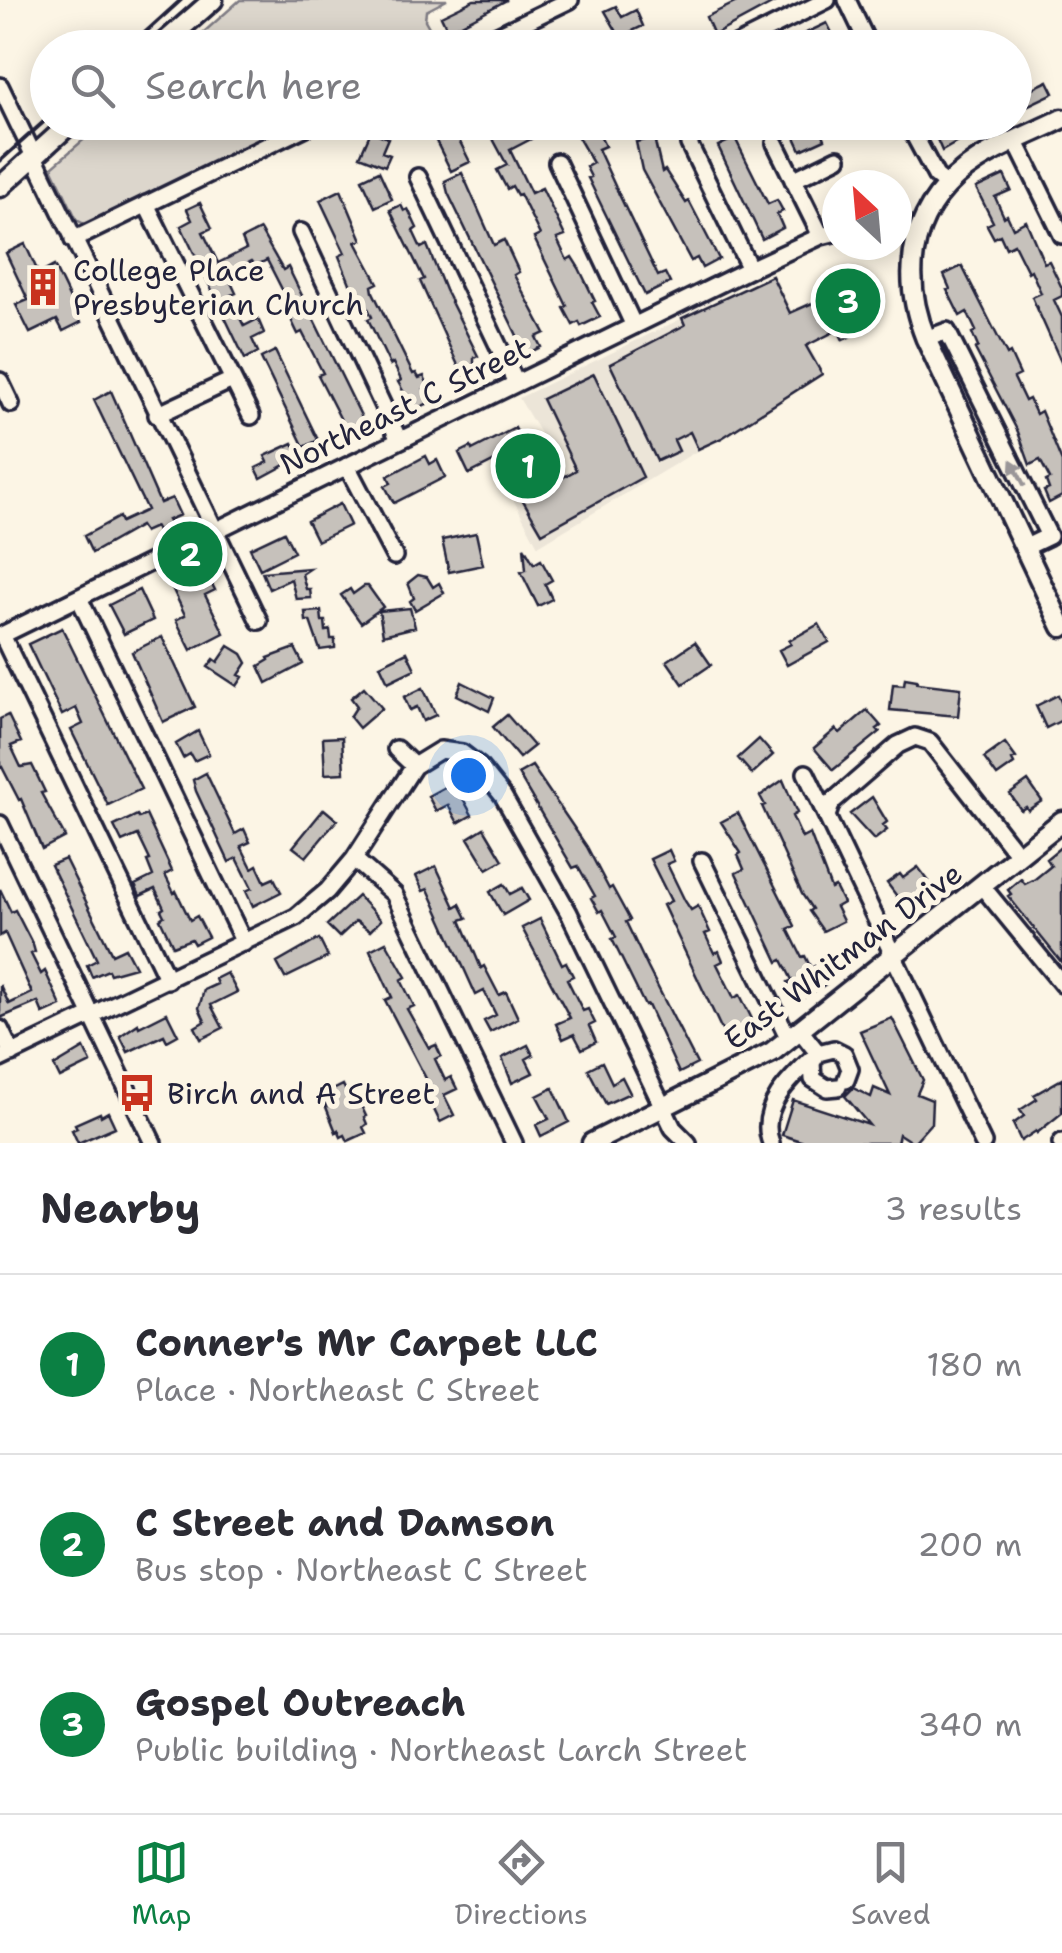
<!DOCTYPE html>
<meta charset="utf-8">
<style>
body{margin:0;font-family:"Shantell Sans",sans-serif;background:#f7f7f7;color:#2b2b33}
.compass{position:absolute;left:822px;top:170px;width:90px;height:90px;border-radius:50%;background:#fff;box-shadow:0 5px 25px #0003;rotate:334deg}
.you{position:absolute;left:468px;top:775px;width:35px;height:35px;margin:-25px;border:8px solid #fff;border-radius:50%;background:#1a73e8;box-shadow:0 0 0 15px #1a73e833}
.badge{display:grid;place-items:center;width:65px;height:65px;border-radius:50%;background:#0b8043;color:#fff;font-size:32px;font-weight:700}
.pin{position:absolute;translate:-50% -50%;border:5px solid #fff;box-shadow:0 2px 10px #0006}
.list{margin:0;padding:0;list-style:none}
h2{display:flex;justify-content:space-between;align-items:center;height:130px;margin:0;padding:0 40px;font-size:42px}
h2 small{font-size:32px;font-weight:400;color:#7c7c81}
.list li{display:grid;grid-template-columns:65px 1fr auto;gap:30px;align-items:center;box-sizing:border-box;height:180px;padding:0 40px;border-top:2px solid #e1e1e2}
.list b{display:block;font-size:38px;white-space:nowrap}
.list p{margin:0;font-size:32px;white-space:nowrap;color:#7c7c81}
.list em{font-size:32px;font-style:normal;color:#7c7c81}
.icon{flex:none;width:55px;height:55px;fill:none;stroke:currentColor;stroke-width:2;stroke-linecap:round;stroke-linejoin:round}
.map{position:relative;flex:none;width:1062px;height:1143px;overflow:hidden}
.search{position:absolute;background:#fff;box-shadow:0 5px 25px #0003;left:30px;right:30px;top:30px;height:110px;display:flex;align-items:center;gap:25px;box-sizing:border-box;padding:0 35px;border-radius:55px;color:#7c7c81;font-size:38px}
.sheet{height:670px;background:#fff}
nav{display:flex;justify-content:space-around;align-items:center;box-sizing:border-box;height:140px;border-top:2px solid #e1e1e2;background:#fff;font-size:28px;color:#7c7c81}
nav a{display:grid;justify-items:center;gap:5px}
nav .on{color:#0b8043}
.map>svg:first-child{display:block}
.built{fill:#ece5d8}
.green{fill:#dcd6cc;stroke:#7f7c84;stroke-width:2.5}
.building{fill:#c6c1bb;stroke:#22223b;stroke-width:2.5}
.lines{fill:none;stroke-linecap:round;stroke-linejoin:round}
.minor-casing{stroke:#22223b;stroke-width:22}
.major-casing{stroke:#22223b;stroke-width:25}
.minor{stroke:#fcf5e5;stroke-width:15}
.major{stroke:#fcf5e5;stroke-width:18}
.rail{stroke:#22223b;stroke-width:4}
.oneway{fill:#9a9698}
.labels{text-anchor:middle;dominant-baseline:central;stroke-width:10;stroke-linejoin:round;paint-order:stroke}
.poi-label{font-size:30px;fill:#22223b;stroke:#fcf5e5;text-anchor:start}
.street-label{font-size:30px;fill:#22223b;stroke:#fcf5e5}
</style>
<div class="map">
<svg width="1062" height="1143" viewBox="0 0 1062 1143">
<rect width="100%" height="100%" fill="#fcf5e5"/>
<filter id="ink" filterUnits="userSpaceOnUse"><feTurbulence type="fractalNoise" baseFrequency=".01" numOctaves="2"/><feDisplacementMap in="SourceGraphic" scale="20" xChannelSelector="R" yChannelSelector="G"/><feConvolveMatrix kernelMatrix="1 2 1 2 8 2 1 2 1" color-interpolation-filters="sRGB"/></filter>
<g filter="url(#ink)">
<path class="built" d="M773 274 824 375 538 546 512 497 559 465 519 398Z"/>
<path class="green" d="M240 0H447L426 11 425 20 440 47H187Z
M103 123H300L86 225 77 220 52 167Z"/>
<path class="building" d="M474 0H507L448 31 441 16Z
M741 0H779L714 35 706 17Z
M616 6 622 17 636 10 643 26 620 37 605 11Z
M827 23 835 39 818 48H797L793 39Z
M1048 81 1054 93 1014 112V97Z
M518 122H523L531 139 510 150 531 193 542 188 565 236 557 239 567 260 572 257 579 268 595 301 592 302 600 317 581 326 579 322 573 325 564 308 567 306 534 238 540 235 520 194 517 195 512 186 507 189 497 170 507 165 492 137Z
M577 122H593L605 146 598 149 616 188 658 276 665 273 670 283 645 295 588 178 591 177 586 167 593 163 571 125Z
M788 122H818L825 139 801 150Z
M949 122H992L942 151 936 137 952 129Z
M453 128 470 162 451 171 434 137Z
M371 131 388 138 382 152 390 155 385 166 360 156Z
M654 138 662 172 665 170 686 203 689 201 719 259 702 268 697 258 691 261 642 170 636 142Z
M735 138 768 204 777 200 783 211 777 214 783 228 762 239 718 146Z
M379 171 392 199 375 207 362 179Z
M462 173 494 245 504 240 519 272 514 275 545 333 536 337 541 347 526 354 448 193 445 181Z
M1004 175 1011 190 995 197 1004 217 1007 215 1013 228 1026 221 1044 263 1049 261 1062 288V296L1054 300 1062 317V364L1032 297 1041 293 1031 270 1028 272 1014 244 1006 248 1000 235 994 238 987 225 993 222 976 188Z
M341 190 362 240 356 242 378 283 372 286 373 292 413 374 416 373 419 378 424 376 429 387 424 389 431 402 414 410 398 382 401 380 393 363 390 365 368 319 372 317 363 297 355 294 351 286 339 256 345 253 320 200Z
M200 203 212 228 203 232 218 263 246 249 242 239 260 230 283 270 288 267 367 428 343 440 336 425 342 422 318 375 323 373 302 332 298 334 285 307 290 305 267 260 255 266 252 261 227 274 236 293 231 295 234 306 244 326 258 319 264 333 252 339 258 352 245 359 181 226 192 220 187 209Z
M401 205 404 211 408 209 417 228 413 231 421 248 427 245 445 290 478 356 474 358V363L480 375 465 381 420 281 424 279 390 210Z
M25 244 39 274 54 266 81 322 63 331 57 320 30 333 16 305 28 300 6 253Z
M962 266 1007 355 1010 353 1020 375 1014 378 1025 401 1029 399 1036 414 1041 411 1062 462V496L1049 503 1044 491 1049 489 1046 481 1050 479 1040 460 1030 465 1018 432 975 349 978 347 972 333 976 331 967 312 960 316 947 290 950 289 944 275Z
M772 276 790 313 862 281 877 311 865 317 869 327 843 340 838 330 806 346 822 374 722 438 698 449 690 432 674 440 679 451 657 461 610 364 685 325 682 318Z
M275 351 318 440 304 447 261 358Z
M594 374 643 477 542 533 499 459 469 474 459 453 471 447 472 450 515 428 528 453 542 446 560 479 576 470 542 399Z
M111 391 160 503 172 498 180 515 168 520 172 527 158 534 155 527 144 532 140 526 92 553 84 536 119 517 121 522 147 510 94 400Z
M293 443 300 457 261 478 256 468 268 462 265 456Z
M426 456 430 464 437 460 445 477 394 503 385 486 391 483 388 476Z
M340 504 350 525 317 541 307 521Z
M284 532 294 552 260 569 250 548Z
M476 533 483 565 449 572 442 540Z
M524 547 534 564 541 560 552 580 545 584 552 599 538 606 521 572 526 570Z
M200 561 215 590 205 595 224 633 191 650 176 620 185 615 167 577Z
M311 568 302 574 306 589H310L311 598 296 599 291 579 269 589 262 572Z
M418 575 427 577 433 587 439 583 444 593 415 610 410 601 414 598 408 583Z
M364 586H368L383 607 361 623 341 595 350 589 353 594Z
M139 590 153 620 124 634 109 605Z
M410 608 415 627 383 635 379 611Z
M321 611 322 621H325L326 631 330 630 331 639H335V648L320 650 310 621H306L305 612Z
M819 624 829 642 787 665 779 650 791 644 789 641Z
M62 628 141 789 108 805 71 730 83 724 76 708 62 715 28 644Z
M162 637 195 707 163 722 132 652Z
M695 642 711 665 683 684 667 661Z
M229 646 242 654 247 663 239 675 243 677 237 686 208 667 214 659 218 662Z
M295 648 303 664 267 683 259 666 269 660 268 658Z
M407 652 415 669 388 682 380 665Z
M905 678 917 680V683L961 688 958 716 890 710 893 684 904 685Z
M462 682 494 698 489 711 457 695Z
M364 687 382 708 359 728 350 717 357 706 351 698Z
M423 688 436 715 423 721 417 707 410 710 404 697Z
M1058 695 1062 704V720L1046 728 1036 706Z
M867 710 881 726 877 729 880 732 833 770 814 748 836 729 840 733Z
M8 715 21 742 11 746 21 767 32 765 45 792 41 793 65 837 42 849 21 799 19 800 2 767 0 768V719Z
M507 715 534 746 519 758 493 727Z
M198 731 209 754 194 761 190 754 183 758 176 744Z
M342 737 344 773 325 774 323 738Z
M759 739 773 755 752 774 738 758Z
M1005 743 1016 758 1012 760 1014 764 997 776 984 758Z
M532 766 587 847 609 889 612 887 630 920 626 922 648 968 697 1064 679 1073 648 1005 645 1006 612 939 616 937 602 910 599 912 591 898 595 896 578 866 573 868 518 774Z
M206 773 235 834 244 829 250 842 241 846 252 868 257 865 265 882 274 878 281 892 253 906 246 891 252 888 237 858 229 862 196 791 193 780Z
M783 780 797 813 792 816 802 838 810 834 831 889 835 887 843 903 836 907 843 921 823 931 809 911 812 909 802 894 762 806 765 805 760 796Z
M1028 781 1042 801 1028 810 1026 807 1021 810 1010 794Z
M454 782 472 815 458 823 448 805 436 811 428 796Z
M872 797 887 822 883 825 887 830 874 840 850 814Z
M324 809 337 820 306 857 293 847Z
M738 813 795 926 788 929 802 957 805 956 811 968 815 966 826 984 803 998 799 992 795 995 788 982 792 980 782 960 778 962 736 873 744 869 738 855 741 853 721 822Z
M137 815 139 818 146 815 172 871 165 875 174 893 176 891 190 920 197 916 208 937 194 944 191 939 173 946 160 919 164 916 161 910 164 908 155 889 140 896 135 885 153 876 147 861 150 860 138 835 122 842 114 826Z
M484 828 503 860 487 869 468 838Z
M1062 846V963L1008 896 1011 894 1008 890 1021 879 1025 884 1035 879 1051 866 1046 859Z
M669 850 674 861 667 864 685 901 691 910 698 906 710 932 705 934 714 953 719 951 723 961 717 964 734 998 740 995 753 1021 744 1026 749 1035 729 1045 663 905 671 901 650 859Z
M65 859 112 954 125 948 135 967 110 974 108 970 92 977 87 965 97 960 51 865Z
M436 866 455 907 460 904 467 918 461 920 481 968 484 966 499 995 506 992 518 1018 490 1032 484 1021 496 1015 484 991 476 995 428 889 423 891 416 876Z
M918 867 934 888 901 912 894 903 899 899 887 883 900 874 903 878Z
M504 884 510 894 522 888 529 900 503 915 490 892Z
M0 889 11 912 15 910 33 945 35 952 31 954 41 974 45 971 61 1006 43 1014 38 1002 0 1018V985L9 1004 32 993 5 933 0 936Z
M358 896 381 920 370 931 356 921 339 937 327 925Z
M540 919 562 964 566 962 573 976 567 979 583 1011 588 1009 595 1023 589 1026 596 1042 582 1049 574 1034 563 1039 556 1024 570 1018 522 928Z
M319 939 328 957 285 978 277 963Z
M386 942 406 977 401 980 414 1006 407 1009 429 1048 436 1045 441 1056 435 1059 445 1080 451 1077 457 1089 444 1095 454 1115 440 1122 427 1095 433 1092 385 1000 392 997 370 950Z
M227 973 237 992 211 1005 223 1028 201 1039 195 1027 205 1021 199 1008 204 990 217 984 215 979Z
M167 1013 178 1035 167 1041 164 1035 128 1052 120 1036 138 1024 139 1027Z
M892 1018 923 1080 917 1094 932 1100 931 1123 913 1143 899 1134 897 1143H807L782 1135 793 1100 869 1125 845 1096 853 1088 871 1097 874 1088 890 1095 860 1031Z
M528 1045 533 1055 526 1059 533 1073 512 1083 502 1058Z
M84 1048 91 1063 60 1078 54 1066Z
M602 1062 612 1083 622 1077 630 1093 606 1104 588 1069Z
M1062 1079V1113L1037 1133 1036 1131 1021 1141 1013 1124 1024 1116 1020 1110 1037 1099 1034 1095Z
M343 1085 346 1091 350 1089 353 1096 356 1095 366 1116 364 1117 367 1124 363 1127 366 1133 348 1141 345 1135 341 1137 338 1130 336 1132 324 1102 328 1100 325 1094Z
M553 1088 569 1122 541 1136 536 1125 549 1119 537 1096Z
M108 1112 115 1127 78 1143 72 1130 77 1128 75 1124 100 1113 101 1116Z"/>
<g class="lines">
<g class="minor-casing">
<path id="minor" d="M847 0 870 48
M736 45 827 0
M471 48 570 0
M0 86 259 621
M907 122 936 176 946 184
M1016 142 1062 235
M775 143 821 236
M689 144 750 269
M557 162 634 326
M418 177 516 383
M793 180 838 158
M146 204 251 416
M897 229 915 236
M301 232 399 440
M73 240 316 122
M926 339 947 331 1049 536 1024 548
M0 381 11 404
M157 415 232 380
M347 466 394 556
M79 598 244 943
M2 635 168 980
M0 636 750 269 821 236 837 232
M396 749 414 766
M806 773 983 1143
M827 816 832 802 898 745 915 737 930 742 1018 855
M0 824 153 1143
M354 859 394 894 514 1143
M702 861 788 1037
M981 885 1062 984
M0 1029 12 1054
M0 1059 296 917 327 891 354 859 414 766 440 750 462 753 479 766 503 796 569 913 673 1128 688 1143
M838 1087 827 1088 813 1079 812 1063 818 1053 834 1049 844 1054 850 1069 846 1080
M771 1143C757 1107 793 1076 818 1053L799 1029
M1061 1143 1062 1142"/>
</g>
<g class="major-casing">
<path id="major" d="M158 48 213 0
M1062 119C1034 133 1003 144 977 161 912 203 898 270 926 339L1062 627
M0 187 72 122
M592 1143 772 1052 1062 821"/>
</g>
<use href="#minor" class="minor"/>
<use href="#major" class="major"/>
<path class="rail" d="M128 48 181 0
M0 161 48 118"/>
</g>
<defs><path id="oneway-solid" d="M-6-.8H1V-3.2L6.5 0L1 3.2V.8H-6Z" transform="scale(2.5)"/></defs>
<use class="oneway" href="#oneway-solid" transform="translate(1018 473) rotate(-117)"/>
</g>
<defs>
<g id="building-bare" transform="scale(3)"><path d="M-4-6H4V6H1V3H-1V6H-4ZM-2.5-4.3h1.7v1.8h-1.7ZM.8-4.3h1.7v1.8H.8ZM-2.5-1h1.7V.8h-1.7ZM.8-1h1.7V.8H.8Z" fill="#c8321e" stroke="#fcf5e5" stroke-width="2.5" paint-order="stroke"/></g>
<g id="bus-bare" transform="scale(3)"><path d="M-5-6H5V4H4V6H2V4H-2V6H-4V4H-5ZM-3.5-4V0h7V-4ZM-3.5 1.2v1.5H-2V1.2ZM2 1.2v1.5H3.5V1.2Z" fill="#c8321e" stroke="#fcf5e5" stroke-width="2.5" paint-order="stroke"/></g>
</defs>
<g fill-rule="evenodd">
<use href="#building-bare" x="43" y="287"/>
<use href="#bus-bare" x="137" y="1093"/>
</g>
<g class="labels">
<g class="poi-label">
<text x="73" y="270">College Place<tspan x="73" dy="34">Presbyterian Church</tspan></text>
<text x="167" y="1093">Birch and A Street</text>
</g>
<g class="street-label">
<text transform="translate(405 406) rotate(-26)">Northeast C Street</text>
<text transform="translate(843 956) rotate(-37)">East Whitman Drive</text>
</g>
</g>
</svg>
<svg class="compass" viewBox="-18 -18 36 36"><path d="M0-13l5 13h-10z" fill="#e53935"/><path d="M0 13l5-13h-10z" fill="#7c7c81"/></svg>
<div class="you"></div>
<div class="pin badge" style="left:528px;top:466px">1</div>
<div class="pin badge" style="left:190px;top:554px">2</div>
<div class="pin badge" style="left:848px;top:301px">3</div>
<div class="search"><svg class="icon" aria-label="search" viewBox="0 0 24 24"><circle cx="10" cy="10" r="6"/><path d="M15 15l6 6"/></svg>Search here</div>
</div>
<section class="sheet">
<h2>Nearby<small>3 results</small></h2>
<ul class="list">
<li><span class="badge">1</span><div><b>Conner's Mr Carpet LLC</b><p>Place · Northeast C Street</p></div><em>180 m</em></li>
<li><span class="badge">2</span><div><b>C Street and Damson</b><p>Bus stop · Northeast C Street</p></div><em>200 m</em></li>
<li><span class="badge">3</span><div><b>Gospel Outreach</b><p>Public building · Northeast Larch Street</p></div><em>340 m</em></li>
</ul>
</section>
<nav>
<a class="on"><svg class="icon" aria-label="map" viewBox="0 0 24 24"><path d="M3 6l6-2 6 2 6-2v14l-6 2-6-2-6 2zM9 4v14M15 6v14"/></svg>Map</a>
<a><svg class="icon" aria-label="directions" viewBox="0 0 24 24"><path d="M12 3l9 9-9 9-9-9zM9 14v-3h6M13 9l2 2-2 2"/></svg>Directions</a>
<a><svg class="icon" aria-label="saved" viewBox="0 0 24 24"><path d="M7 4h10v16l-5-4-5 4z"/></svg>Saved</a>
</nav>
